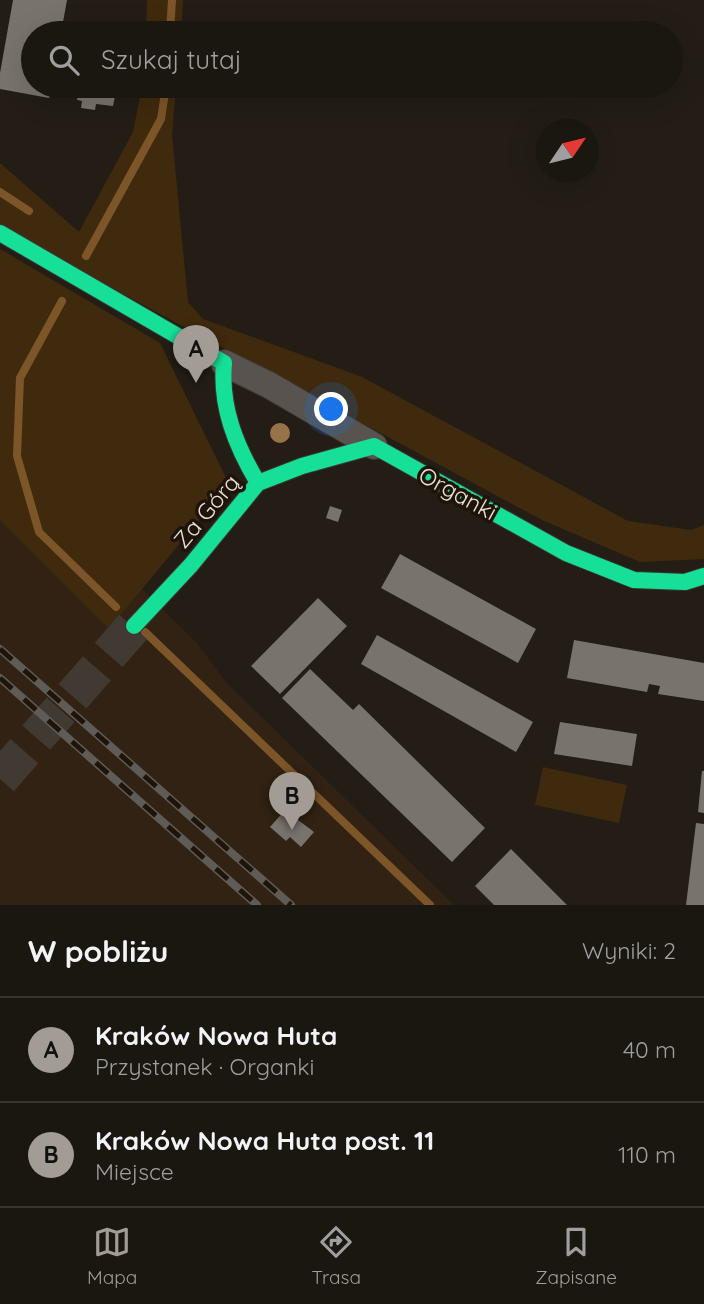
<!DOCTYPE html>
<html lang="pl">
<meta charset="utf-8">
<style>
body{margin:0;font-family:Quicksand,sans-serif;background:#231f19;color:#f1f3f6}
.compass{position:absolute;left:536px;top:119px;width:63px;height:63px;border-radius:50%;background:#1a1610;box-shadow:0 7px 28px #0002;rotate:55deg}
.you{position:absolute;left:332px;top:410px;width:24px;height:24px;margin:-18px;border:5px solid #fff;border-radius:50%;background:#1a73e8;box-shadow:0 0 0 10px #1a73e833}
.badge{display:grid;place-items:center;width:46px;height:46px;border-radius:50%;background:#a39c95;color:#111;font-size:23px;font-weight:700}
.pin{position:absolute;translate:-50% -58px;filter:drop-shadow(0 2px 4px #0008)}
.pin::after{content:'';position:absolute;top:37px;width:24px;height:21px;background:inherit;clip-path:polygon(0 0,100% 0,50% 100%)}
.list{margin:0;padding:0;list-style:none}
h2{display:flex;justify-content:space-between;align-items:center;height:91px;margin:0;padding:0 28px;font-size:30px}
h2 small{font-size:23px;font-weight:400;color:#9f9f9f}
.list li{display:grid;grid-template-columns:46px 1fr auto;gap:21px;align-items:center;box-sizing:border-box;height:105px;padding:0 28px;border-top:2px solid #383530}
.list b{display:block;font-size:26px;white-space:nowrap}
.list p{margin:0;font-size:23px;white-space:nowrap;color:#9f9f9f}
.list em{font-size:23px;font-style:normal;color:#9f9f9f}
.icon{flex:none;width:38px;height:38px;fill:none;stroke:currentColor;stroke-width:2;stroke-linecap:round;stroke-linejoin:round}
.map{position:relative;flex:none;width:704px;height:905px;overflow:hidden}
.search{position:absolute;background:#1a1610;box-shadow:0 7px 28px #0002;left:21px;right:21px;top:21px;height:77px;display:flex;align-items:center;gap:18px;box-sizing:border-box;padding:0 24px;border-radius:38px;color:#9f9f9f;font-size:26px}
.sheet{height:301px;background:#1a1610}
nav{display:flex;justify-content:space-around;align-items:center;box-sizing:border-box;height:98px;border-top:2px solid #383530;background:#1a1610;font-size:19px;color:#9f9f9f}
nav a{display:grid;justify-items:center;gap:4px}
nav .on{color:#a39c95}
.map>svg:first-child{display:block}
.built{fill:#312213}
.green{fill:#402a0e}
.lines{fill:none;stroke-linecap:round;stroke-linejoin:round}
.stream{stroke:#7c5529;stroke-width:8}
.building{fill:#79736d}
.secondary-tunnel{stroke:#413a33;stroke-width:37;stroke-dasharray:37 18;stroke-linecap:butt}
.street-casing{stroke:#3c3632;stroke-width:28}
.fast-casing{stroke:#3c3632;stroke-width:18}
.street{stroke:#58534e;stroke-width:26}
.fast{stroke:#16e098;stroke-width:16}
.rail-casing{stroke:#5f5b57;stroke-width:8}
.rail{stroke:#1e1409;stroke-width:5;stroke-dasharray:16;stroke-linecap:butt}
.tree{fill:#987349}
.labels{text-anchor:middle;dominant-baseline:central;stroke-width:7;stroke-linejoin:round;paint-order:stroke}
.street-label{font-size:23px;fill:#e8e1d9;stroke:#1e1409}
</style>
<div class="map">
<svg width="704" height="905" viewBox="0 0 704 905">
<rect width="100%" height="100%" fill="#231d16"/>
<path class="built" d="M0 520 109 629 142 589 197 643 225 681 454 905H0Z"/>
<path class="green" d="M147 0H183L181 33H146Z
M142 86H176L172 135 188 302 203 319 362 377 628 521 691 530 704 525V559L640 562 542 520 86 274 0 225V163L79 232 133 132Z
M0 249 160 343 229 484 109 629 0 520Z
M543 767 627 785 619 823 535 805Z"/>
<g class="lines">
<path class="stream" d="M170 33 172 0
M0 192 29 211
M86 256 161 119 166 86
M62 301 20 378 17 456 39 532 116 607
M145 632 430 905"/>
</g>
<path class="building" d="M13 0H67L61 33H33V86H52L49 98 0 89V73Z
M79 86H117L113 106 96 104 95 110 81 108 82 101 77 100Z
M330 506 342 510 338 522 326 518Z
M400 554 536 629 518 663 381 588Z
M318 598 347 626 280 694 251 666Z
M377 635 533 722 516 752 361 664Z
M574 640 704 663V701L658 694 660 686 649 684 647 692 567 678Z
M310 669 353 710 359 704 485 828 452 862 282 698Z
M560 722 637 734 632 766 554 754Z
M702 771H704V813L698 812Z
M285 810 314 832 301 847 290 837 286 841 270 827Z
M696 823 704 824V905H686Z
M511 849 567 905H494L475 886Z"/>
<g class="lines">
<path class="secondary-tunnel" d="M0 779 134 626"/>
<g class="street-casing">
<path id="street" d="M224 363 269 385 374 446"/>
</g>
<g class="fast-casing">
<path id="fast" d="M0 233 224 363C220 407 236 446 258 483
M134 626 191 565 258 483 302 466 374 446 566 553 634 580 685 582 704 576"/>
</g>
<use href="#street" class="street"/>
<use href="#fast" class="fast"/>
<g class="rail-casing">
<path id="rail" d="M0 649 291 905
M0 678 257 905"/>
</g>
<use href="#rail" class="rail"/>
</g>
<circle class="tree" cx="280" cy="433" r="10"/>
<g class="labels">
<g class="street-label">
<text transform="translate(458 493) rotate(29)">Organki</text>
<text transform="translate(206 511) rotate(-50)">Za Górą</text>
</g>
</g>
</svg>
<svg class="compass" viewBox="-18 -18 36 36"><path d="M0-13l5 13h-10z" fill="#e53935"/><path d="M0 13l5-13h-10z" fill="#9f9f9f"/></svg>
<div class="you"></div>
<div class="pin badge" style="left:196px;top:383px">A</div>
<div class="pin badge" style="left:292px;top:830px">B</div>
<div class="search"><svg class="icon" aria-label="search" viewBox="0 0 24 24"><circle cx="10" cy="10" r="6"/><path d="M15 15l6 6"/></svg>Szukaj tutaj</div>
</div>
<section class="sheet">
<h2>W pobliżu<small>Wyniki: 2</small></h2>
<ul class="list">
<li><span class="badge">A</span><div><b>Kraków Nowa Huta</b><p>Przystanek · Organki</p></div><em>40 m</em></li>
<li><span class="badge">B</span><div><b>Kraków Nowa Huta post. 11</b><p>Miejsce</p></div><em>110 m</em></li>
</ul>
</section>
<nav>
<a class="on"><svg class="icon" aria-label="map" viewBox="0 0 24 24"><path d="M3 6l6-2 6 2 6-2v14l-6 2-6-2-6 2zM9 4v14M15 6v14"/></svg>Mapa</a>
<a><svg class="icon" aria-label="directions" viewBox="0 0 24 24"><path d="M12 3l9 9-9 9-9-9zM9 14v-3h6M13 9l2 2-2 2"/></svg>Trasa</a>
<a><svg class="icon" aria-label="saved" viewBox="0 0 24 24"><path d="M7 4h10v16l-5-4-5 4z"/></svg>Zapisane</a>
</nav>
